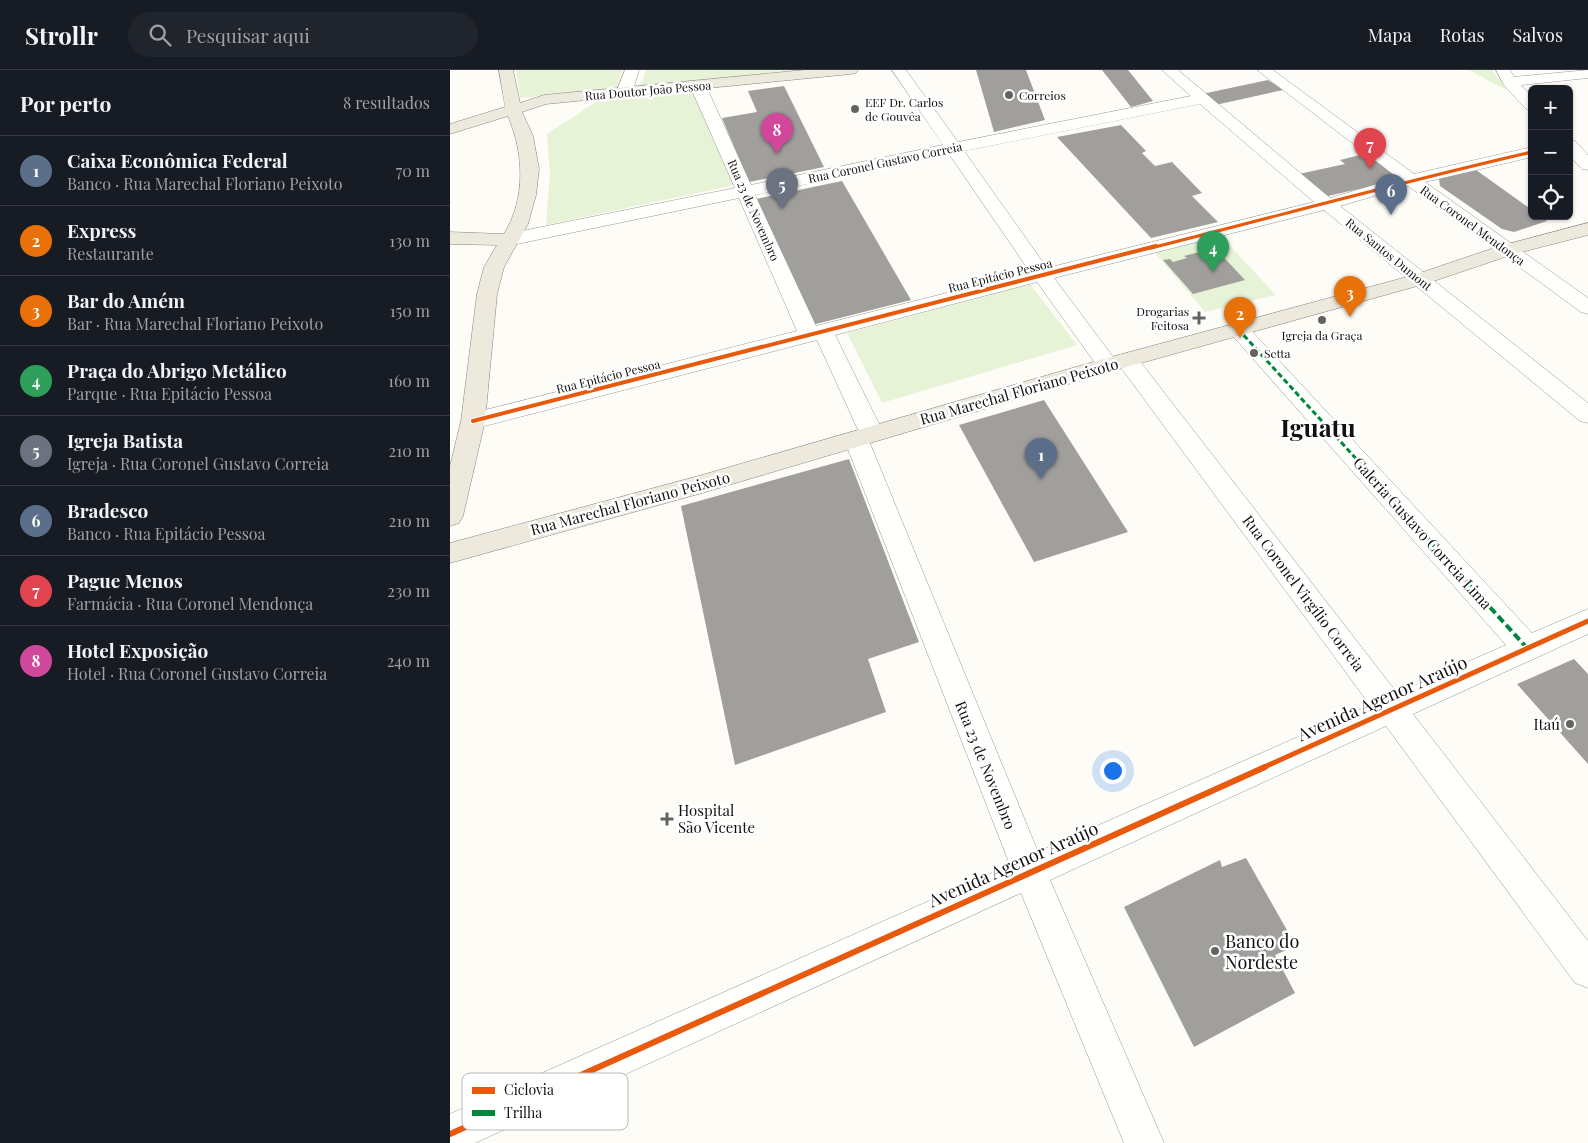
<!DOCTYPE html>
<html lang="pt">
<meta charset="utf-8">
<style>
body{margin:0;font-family:"Playfair Display",serif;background:#20242c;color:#f1f3f6}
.controls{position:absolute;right:15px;top:15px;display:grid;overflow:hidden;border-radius:8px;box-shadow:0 1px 4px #0004}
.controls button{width:45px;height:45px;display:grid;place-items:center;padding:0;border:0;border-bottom:1px solid #363941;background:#171b24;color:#f1f3f6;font:25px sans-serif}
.you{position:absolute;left:662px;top:700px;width:18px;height:18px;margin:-12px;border:4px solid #fff;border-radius:50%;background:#1a73e8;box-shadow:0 0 0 8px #1a73e833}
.badge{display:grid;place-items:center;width:32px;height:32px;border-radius:50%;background:#b2b2b3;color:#fff;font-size:16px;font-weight:700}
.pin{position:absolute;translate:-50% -41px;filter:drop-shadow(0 1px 2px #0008)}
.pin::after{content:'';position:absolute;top:26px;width:18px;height:15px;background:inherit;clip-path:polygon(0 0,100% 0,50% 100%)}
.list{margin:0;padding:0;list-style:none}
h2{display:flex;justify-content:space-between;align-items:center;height:65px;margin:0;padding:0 20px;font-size:21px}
h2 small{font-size:16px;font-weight:400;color:#9ea1a6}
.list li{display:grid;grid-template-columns:32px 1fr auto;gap:15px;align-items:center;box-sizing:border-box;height:70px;padding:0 20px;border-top:1px solid #363941}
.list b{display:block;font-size:19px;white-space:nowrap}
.list p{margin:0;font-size:16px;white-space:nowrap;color:#9ea1a6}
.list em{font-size:16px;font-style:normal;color:#9ea1a6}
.icon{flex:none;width:28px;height:28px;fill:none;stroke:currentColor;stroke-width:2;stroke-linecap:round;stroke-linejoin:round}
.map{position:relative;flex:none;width:1138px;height:1073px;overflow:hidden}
header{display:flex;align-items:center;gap:30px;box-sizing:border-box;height:70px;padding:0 25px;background:#171b24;border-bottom:1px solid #363941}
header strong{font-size:24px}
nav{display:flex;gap:28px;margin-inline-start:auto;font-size:18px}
.search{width:350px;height:45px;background:#20242c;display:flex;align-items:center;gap:12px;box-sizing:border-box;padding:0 18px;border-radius:28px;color:#9ea1a6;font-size:19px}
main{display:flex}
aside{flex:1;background:#171b24}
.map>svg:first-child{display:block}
.green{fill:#e7f3d7}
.building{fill:#a19f9c}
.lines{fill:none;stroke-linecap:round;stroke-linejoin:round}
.minor-casing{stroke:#979795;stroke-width:1}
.major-casing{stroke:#858482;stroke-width:1}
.minor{fill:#fffffe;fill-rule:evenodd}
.major{fill:#ede9dc;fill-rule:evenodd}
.quiet-far1{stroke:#00873e;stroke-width:3;stroke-dasharray:5.5 3;stroke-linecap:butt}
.quiet{stroke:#00873e;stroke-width:4;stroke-dasharray:8 4;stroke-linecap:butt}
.cycleway-far3-casing{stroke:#fff;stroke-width:5}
.cycleway-far2-casing{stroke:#fff;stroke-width:6}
.cycleway-far1-casing{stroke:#fff;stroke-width:8}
.cycleway-casing{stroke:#fff;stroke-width:9}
.cycleway-far3{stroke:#e8590c;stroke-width:3}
.cycleway-far2{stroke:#e8590c;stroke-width:4}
.cycleway-far1{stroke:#e8590c;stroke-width:5}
.cycleway{stroke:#e8590c;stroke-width:6}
.poi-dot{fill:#646362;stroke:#fff;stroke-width:2}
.labels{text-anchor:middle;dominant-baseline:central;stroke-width:5;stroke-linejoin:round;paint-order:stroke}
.far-street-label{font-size:12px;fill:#111;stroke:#fff}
.far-poi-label{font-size:12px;fill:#111;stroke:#fff;text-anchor:start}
.street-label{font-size:15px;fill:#111;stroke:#fff}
.poi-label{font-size:15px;fill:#111;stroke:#fff;text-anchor:end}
.near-street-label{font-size:18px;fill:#111;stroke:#fff}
.near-poi-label{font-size:18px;fill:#111;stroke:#fff;text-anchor:start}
.town-label{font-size:25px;font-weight:bold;fill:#111;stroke:#fff}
.key{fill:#fff;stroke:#b8b8b8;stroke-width:1}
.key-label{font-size:14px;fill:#111}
</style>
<header>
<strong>Strollr</strong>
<div class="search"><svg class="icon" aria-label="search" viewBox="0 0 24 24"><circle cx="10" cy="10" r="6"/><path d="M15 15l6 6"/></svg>Pesquisar aqui</div>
<nav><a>Mapa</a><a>Rotas</a><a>Salvos</a></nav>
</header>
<main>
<aside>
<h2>Por perto<small>8 resultados</small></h2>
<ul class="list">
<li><span class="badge" style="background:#5c6f8a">1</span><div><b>Caixa Econômica Federal</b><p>Banco · Rua Marechal Floriano Peixoto</p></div><em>70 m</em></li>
<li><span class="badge" style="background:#e8710a">2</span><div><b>Express</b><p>Restaurante</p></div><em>130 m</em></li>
<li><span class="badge" style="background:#e8710a">3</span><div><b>Bar do Amém</b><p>Bar · Rua Marechal Floriano Peixoto</p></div><em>150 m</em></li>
<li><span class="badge" style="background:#2e9e5b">4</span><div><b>Praça do Abrigo Metálico</b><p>Parque · Rua Epitácio Pessoa</p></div><em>160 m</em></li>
<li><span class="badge" style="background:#6b7280">5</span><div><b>Igreja Batista</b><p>Igreja · Rua Coronel Gustavo Correia</p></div><em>210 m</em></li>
<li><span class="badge" style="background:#5c6f8a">6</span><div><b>Bradesco</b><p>Banco · Rua Epitácio Pessoa</p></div><em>210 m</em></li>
<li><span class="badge" style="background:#e0444e">7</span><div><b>Pague Menos</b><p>Farmácia · Rua Coronel Mendonça</p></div><em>230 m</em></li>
<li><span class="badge" style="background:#d1479c">8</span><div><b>Hotel Exposição</b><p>Hotel · Rua Coronel Gustavo Correia</p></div><em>240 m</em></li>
</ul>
</aside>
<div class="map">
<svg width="1138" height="1073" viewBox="0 0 1138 1073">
<rect width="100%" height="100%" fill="#fdfcf7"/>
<path class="green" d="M66 0H172L166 19 70 28Z
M196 0H374L190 18Z
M1019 0H1042L1046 6 1062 19H1054Z
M243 21 285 115 96 155 100 104 97 64 146 32Z
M769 164 826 225 755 242 702 179Z
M580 214 627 275 432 333 397 263Z"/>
<path class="building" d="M526 0H576L595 50 544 62Z
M652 0H678L703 31 681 37Z
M818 10 833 20 765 35 752 24Z
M334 16 374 97 299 112 272 48 307 42 298 21Z
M671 55 696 81 692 83 705 96 722 92 752 123 742 126 768 152 701 168 607 67Z
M918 83 945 104 944 111 878 126 873 125 849 104 895 94 890 90Z
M1026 100 1082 140V146H1091L1097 151 1064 162 1052 159 990 116 989 109Z
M392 111 461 230 362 255 306 129Z
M765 178 795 210 743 224 713 190 720 189 723 192 737 188 734 186Z
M594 330 678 462 584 492 509 355Z
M399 389 469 572 418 589 436 642 285 695 231 436Z
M1124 589 1138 604V694L1067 614Z
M796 788 846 876 825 885 845 923 744 977 674 837 770 790 772 797Z"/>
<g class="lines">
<g class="minor-casing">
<path id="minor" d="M175 0H189L182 23 179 26H169L166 23Z
M442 0H456L508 72 741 26 712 0H728L880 128 948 108 807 0H823L964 104 1082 77V87L975 112 1138 228V244L1131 242 958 116 890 136 1138 333V353L1130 351 874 140 604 208 669 295 666 300 658 302 650 300 587 212 385 265 434 364 430 370 419 371 588 782 920 635 669 295 666 290 669 285 677 283 685 285 947 623 1056 575 781 264 778 259 781 254 788 252 795 254 1082 563 1138 539V564L963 644 1138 871V918L1125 913 936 656 600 810 714 1073H674L571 823 25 1073H0V1044L560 795 394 369 398 363 409 362 367 270 23 359 15 357 11 351 15 345 23 343 347 261 289 128 62 175 55 173 53 169 55 165 62 163 285 118 240 16 243 13H253L256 16 301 115 493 75ZM750 34 864 132 597 198 514 81ZM499 84 580 202 366 256 305 125Z
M1046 0H1060L1064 7 1138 0V8L1071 15 1082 27V41L1076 39 1054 15Z
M1119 70 1125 71 1138 85V100L1132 99 1119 85Z"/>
</g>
<g class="major-casing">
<path id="major" d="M49 0H63L70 33 94 25 355 0H408L406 3 401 4 96 34 72 42 83 66 89 99 86 125 78 154 54 197 47 224 35 351 13 446 9 453 0 456V396L11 351 27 224 34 197 47 175 0 174V162L54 164C76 128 74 84 58 46L0 64V54L55 37Z
M1138 153V165L1064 184 978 213 666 300 252 423 0 493V473L252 405 650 290 964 205 1050 176Z"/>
</g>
<use href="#minor" class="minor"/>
<use href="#major" class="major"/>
<path class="quiet-far1" d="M788 259 921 405"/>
<path class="quiet" d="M919 404 1077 578"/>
<g class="cycleway-far3-casing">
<path id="cycleway-far3" d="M701 178C828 146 955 111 1082 82"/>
</g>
<g class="cycleway-far2-casing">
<path id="cycleway-far2" d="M23 351 706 176"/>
</g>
<g class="cycleway-far1-casing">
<path id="cycleway-far1" d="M812 698 1138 551"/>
</g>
<g class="cycleway-casing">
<path id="cycleway" d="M0 1064 815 697"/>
</g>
<use href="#cycleway-far3" class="cycleway-far3"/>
<use href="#cycleway-far2" class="cycleway-far2"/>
<use href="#cycleway-far1" class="cycleway-far1"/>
<use href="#cycleway" class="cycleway"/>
</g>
<g class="poi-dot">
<circle cx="559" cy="25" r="5"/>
<circle cx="405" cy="39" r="5"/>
<path d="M746.5 240.5h5v5h5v5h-5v5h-5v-5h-5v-5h5z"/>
<circle cx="872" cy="250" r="5"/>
<circle cx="804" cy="283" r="5"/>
<circle cx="1120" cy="654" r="5"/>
<path d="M214.5 741.5h5v5h5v5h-5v5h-5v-5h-5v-5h5z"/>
<circle cx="765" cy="881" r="5"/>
</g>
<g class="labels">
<g class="far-street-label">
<text transform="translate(198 20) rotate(-5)">Rua Doutor João Pessoa</text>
<text transform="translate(435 92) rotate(-12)">Rua Coronel Gustavo Correia</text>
<text transform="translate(304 140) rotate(66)">Rua 23 de Novembro</text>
<text transform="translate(1023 155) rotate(36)">Rua Coronel Mendonça</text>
<text transform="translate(939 184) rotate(39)">Rua Santos Dumont</text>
<text transform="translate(550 205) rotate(-14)">Rua Epitácio Pessoa</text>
<text transform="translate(158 306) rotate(-14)">Rua Epitácio Pessoa</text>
</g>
<g class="far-poi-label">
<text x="569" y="25">Correios</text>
<text x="415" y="32">EEF Dr. Carlos<tspan x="415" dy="14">de Gouvêa</tspan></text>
<text x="739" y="241" text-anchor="end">Drogarias<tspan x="739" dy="14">Feitosa</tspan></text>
<text x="872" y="265" text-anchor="middle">Igreja da Graça</text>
<text x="814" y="283">Setta</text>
</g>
<g class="street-label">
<text transform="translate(569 321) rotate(-16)">Rua Marechal Floriano Peixoto</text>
<text transform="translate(180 433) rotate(-15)">Rua Marechal Floriano Peixoto</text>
<text transform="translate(973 463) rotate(48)">Galeria Gustavo Correia Lima</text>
<text transform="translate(854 523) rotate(53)">Rua Coronel Virgílio Correia</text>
<text transform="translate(536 695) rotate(68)">Rua 23 de Novembro</text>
</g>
<g class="poi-label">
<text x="1110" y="654">Itaú</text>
<text x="228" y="740" text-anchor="start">Hospital<tspan x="228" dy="17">São Vicente</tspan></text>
</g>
<g class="near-street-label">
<text transform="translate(932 628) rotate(-24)">Avenida Agenor Araújo</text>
<text transform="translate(563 794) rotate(-24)">Avenida Agenor Araújo</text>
</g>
<g class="near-poi-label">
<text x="775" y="871">Banco do<tspan x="775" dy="21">Nordeste</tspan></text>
</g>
<g class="town-label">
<text x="868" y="356">Iguatu</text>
</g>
</g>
<rect x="12" y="1003" width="166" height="57" rx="8" class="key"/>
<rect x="22" y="1017" width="23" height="7" fill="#e8590c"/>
<rect x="22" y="1040" width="23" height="6" fill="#00873e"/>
<g class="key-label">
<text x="54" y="1025">Ciclovia</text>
<text x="54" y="1048">Trilha</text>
</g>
</svg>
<div class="controls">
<button>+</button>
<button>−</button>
<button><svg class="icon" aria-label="locate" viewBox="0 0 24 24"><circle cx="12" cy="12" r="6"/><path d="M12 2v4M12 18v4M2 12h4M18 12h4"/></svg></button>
</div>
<div class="you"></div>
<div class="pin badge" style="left:591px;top:409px;background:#5c6f8a">1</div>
<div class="pin badge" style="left:790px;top:268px;background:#e8710a">2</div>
<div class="pin badge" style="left:900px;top:247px;background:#e8710a">3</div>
<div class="pin badge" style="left:763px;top:202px;background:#2e9e5b">4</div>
<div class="pin badge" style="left:332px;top:139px;background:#6b7280">5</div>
<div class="pin badge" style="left:941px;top:145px;background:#5c6f8a">6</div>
<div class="pin badge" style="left:920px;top:99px;background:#e0444e">7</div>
<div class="pin badge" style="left:327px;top:84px;background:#d1479c">8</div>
</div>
</main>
